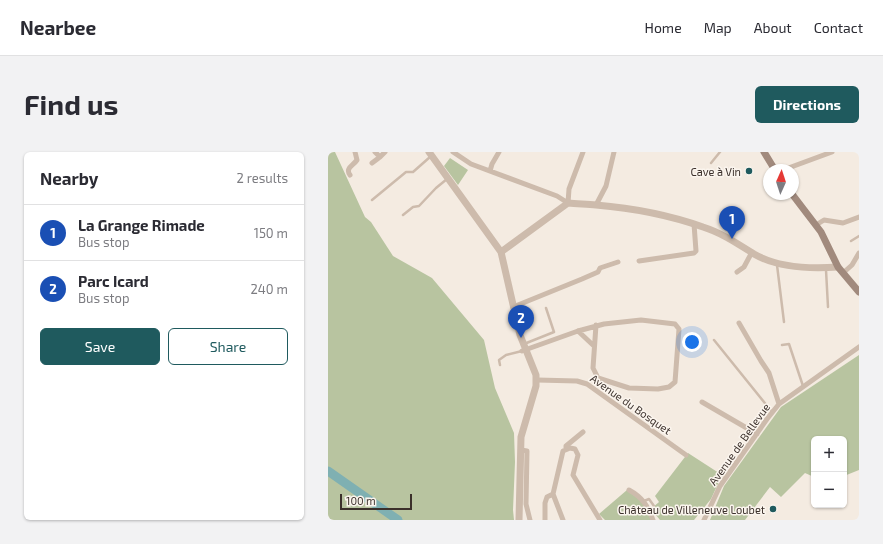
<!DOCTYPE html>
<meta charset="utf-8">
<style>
body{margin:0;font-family:"Exo 2",sans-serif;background:#f2f2f3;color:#2b2b33}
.controls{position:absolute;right:12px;bottom:12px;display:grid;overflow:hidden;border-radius:6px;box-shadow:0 1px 3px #0004}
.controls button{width:36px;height:36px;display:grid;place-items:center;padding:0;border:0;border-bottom:1px solid #e1e1e2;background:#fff;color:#2b2b33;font:20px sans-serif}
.compass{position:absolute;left:435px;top:12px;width:36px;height:36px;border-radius:50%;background:#fff;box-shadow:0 1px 3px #0004;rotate:3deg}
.scale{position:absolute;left:12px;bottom:10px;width:72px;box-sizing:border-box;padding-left:4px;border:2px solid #3b302b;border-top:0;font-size:11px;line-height:14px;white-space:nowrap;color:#3b302b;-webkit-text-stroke:3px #fbf5ee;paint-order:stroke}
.you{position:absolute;left:364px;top:190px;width:14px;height:14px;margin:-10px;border:3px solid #fff;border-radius:50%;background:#1a73e8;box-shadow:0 0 0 6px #1a73e833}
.badge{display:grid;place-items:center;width:26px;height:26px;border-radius:50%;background:#1f5a5e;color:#fff;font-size:13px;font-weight:700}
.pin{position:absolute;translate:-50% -33px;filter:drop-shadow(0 1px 2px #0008)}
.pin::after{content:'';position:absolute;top:21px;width:14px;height:12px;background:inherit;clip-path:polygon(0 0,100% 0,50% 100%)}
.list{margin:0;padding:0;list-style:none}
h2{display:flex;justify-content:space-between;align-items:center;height:52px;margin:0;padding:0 16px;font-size:17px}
h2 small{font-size:13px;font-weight:400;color:#7c7c81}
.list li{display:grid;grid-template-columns:26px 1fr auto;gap:12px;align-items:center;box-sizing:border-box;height:56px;padding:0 16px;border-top:1px solid #e1e1e2}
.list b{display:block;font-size:15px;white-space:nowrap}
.list p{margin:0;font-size:13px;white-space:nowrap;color:#7c7c81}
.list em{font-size:13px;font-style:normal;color:#7c7c81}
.actions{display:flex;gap:8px;padding:12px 16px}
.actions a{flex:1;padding:9px 0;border:1px solid #1f5a5e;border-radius:6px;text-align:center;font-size:14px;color:#1f5a5e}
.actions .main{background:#1f5a5e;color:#fff}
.map{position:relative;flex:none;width:531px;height:368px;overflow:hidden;border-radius:6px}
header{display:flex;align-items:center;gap:24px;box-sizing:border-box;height:56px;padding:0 20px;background:#fff;border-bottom:1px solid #e1e1e2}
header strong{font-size:19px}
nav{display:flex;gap:22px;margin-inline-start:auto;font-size:14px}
.intro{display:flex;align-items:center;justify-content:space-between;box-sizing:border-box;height:96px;padding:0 24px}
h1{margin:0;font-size:28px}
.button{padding:10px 18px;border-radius:6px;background:#1f5a5e;color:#fff;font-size:14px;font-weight:700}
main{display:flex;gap:24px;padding:0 24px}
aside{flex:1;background:#fff;border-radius:6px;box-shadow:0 1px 3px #0004}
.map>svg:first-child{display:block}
.green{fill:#b8c4a0}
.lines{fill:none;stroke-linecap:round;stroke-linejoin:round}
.river{stroke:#7fb0b2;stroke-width:9}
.service{stroke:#cdbbac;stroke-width:2.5}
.minor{stroke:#cdbbac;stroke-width:5}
.tertiary{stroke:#cdbbac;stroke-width:7}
.secondary{stroke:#a18a7d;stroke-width:7}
.poi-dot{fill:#1f5a5e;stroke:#fbf5ee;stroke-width:1.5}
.labels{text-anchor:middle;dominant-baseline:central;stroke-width:3;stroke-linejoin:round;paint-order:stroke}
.poi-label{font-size:11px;fill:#3b302b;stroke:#fbf5ee;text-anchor:end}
.street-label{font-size:11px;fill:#3b302b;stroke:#fbf5ee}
</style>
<header>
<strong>Nearbee</strong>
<nav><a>Home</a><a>Map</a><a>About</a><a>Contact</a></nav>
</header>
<div class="intro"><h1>Find us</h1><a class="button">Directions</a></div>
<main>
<aside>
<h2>Nearby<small>2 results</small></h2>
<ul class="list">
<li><span class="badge" style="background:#1a4fb4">1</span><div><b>La Grange Rimade</b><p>Bus stop</p></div><em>150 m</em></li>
<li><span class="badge" style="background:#1a4fb4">2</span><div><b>Parc Icard</b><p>Bus stop</p></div><em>240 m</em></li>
</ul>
<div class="actions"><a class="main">Save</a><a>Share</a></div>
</aside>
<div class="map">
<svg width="531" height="368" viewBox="0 0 531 368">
<rect width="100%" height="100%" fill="#f4ebe1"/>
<path class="green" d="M0 0H7L37 65 43 70 65 104 104 126 156 188 167 236 186 281 187 310 185 358 186 368H0Z
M122 6 140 18 130 33 116 14Z
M531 203V318L516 324V287H486V325L477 321 453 345 442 335 417 368H382L396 334 453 255Z
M360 301 394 323 383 347 366 368H332L323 357 331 350 327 344Z
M299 338C311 344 320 354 323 368H277L271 362Z"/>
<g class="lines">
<path class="river" d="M0 319 70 368"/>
<path class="service" d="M383 11 392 0
M44 48 78 20H85L102 5
M75 63 85 55 91 54 108 36 119 27
M523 89 531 84
M449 113 456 170
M498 118 500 155
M386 188 444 260
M196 192 226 180 218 156
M454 193 461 192 475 234
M172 213 171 208 178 203 194 199
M316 349 321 347 326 354"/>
<path class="minor" d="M47 0 52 5 57 0
M125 0 143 12 229 44 240 51
M44 11 52 5
M455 18 504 0
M162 19 164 12 171 0
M22 23C17 16 25 14 29 8L27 0
M240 51 241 37 255 0
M268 53 278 34 286 0
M488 73 496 68 515 71 531 65
M311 109 366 101 368 99 366 72
M409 120 416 115 424 100
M515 121 524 113 531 101
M185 155 254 127 270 120 272 116 290 110
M411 171 433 209 441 221 451 252
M250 179 266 194
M194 199 250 179 276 172 313 168 347 172 351 177 347 230 341 235 330 237 301 236 270 226 265 216 268 173
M209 228 249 229 259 232 358 303
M374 250 429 282
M238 297V294L255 280
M193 298 199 299 198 352 202 368
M301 338C314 345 320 354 325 368
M225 342 235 368
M217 368V351L219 345 225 342 235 299 242 296 247 297 250 303 245 323 272 368
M376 368 392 334 439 267 451 252 531 195"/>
<path class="tertiary" d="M101 0 173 100 192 183 208 223V234L193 285 191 368
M173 100 240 51C250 52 259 52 268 53 304 56 341 63 375 75 394 81 410 92 426 102 450 116 483 117 510 115"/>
<path class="secondary" d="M436 0 447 18
M464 42 493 80 510 115 531 140"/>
</g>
<g class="poi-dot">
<circle cx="421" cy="19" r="4"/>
<circle cx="445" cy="357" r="4"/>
</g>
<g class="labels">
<g class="poi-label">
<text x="413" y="19">Cave à Vin</text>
<text x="437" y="357">Château de Villeneuve Loubet</text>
</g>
<g class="street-label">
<text transform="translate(303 252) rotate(35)">Avenue du Bosquet</text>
<text transform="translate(411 292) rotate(-55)">Avenue de Bellevue</text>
</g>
</g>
</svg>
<div class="controls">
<button>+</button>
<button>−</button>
</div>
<svg class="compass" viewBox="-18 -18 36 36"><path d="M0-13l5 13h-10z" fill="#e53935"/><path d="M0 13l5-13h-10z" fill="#7c7c81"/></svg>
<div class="scale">100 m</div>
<div class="you"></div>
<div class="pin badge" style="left:404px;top:87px;background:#1a4fb4">1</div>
<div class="pin badge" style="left:193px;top:186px;background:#1a4fb4">2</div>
</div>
</main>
